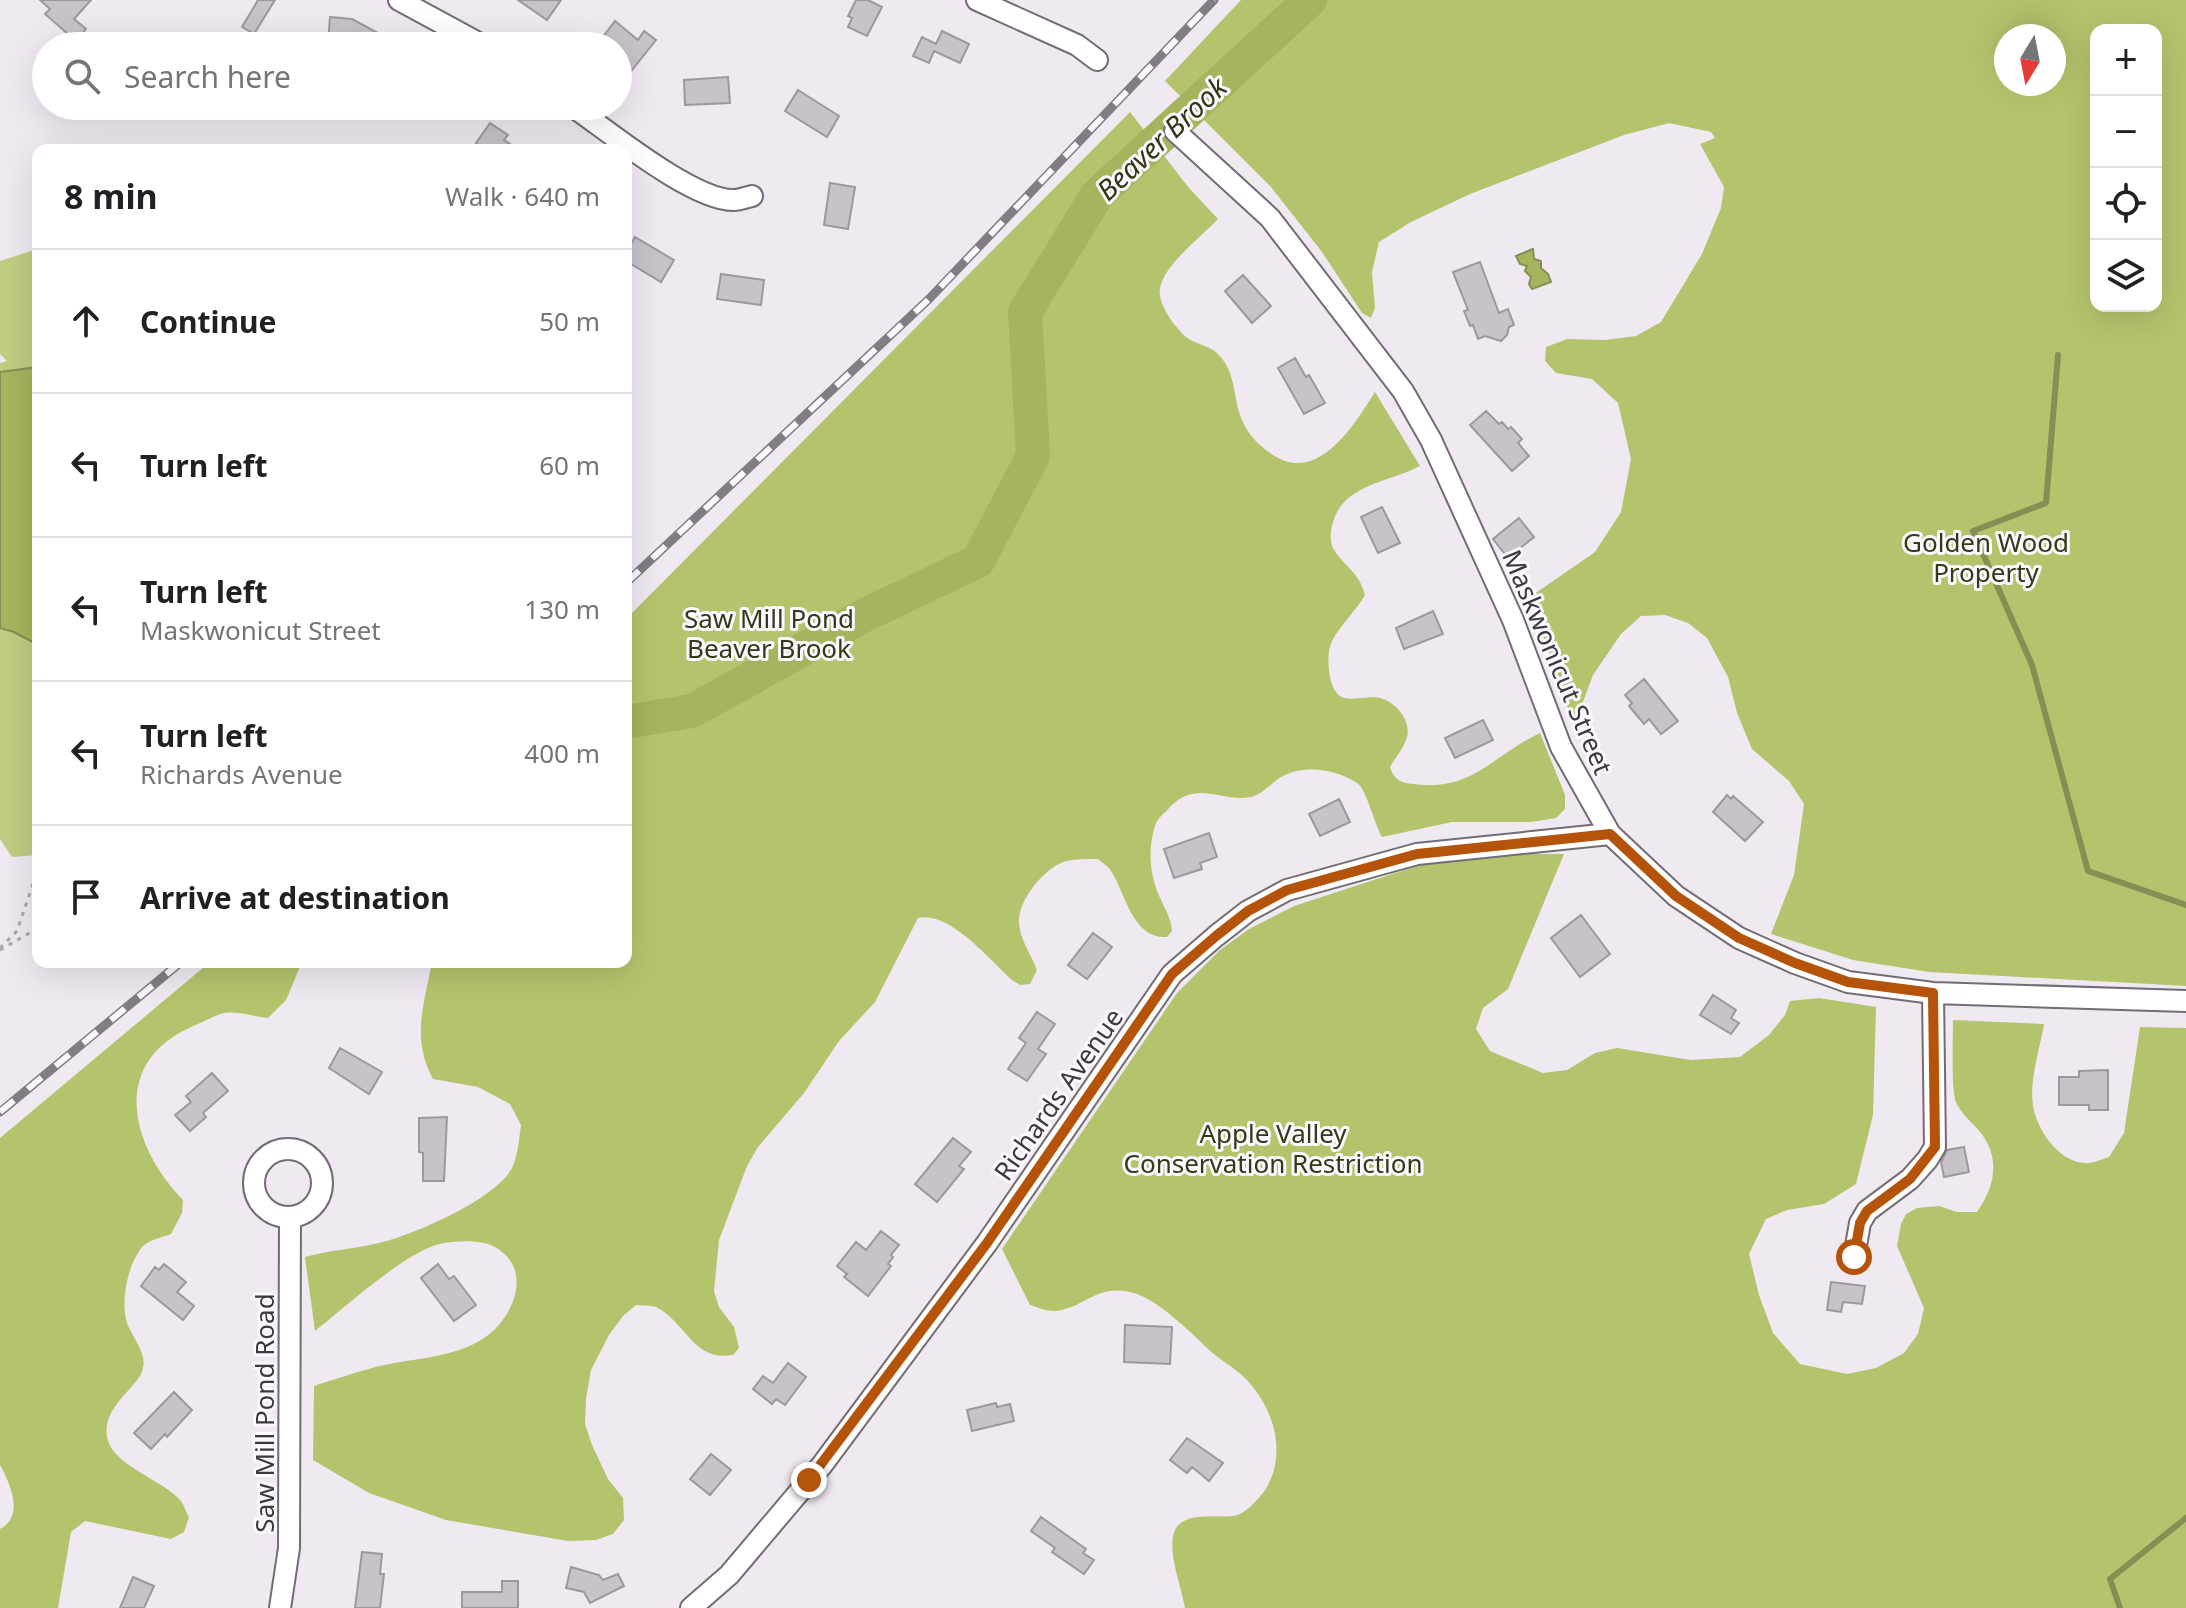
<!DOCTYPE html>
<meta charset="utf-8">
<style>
body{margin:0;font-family:"Noto Sans",sans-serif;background:#f2f2f2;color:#202124}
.controls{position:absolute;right:24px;top:24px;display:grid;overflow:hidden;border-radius:16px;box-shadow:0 8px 32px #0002}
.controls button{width:72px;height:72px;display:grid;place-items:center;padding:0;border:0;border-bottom:2px solid #e0e0e0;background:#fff;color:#202124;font:40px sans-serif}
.compass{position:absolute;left:1994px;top:24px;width:72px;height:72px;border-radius:50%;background:#fff;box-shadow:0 8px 32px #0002;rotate:190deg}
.stop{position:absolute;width:24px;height:24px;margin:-18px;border:6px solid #b45309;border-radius:50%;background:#fff}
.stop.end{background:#b45309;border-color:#fff;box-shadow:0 2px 8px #0008}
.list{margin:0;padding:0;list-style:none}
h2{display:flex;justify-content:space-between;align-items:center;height:104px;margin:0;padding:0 32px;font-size:34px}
h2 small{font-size:26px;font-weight:400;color:#757577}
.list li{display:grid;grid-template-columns:52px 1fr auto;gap:24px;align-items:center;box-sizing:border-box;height:144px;padding:0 32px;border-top:2px solid #e0e0e0}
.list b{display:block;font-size:30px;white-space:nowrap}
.list p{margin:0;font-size:26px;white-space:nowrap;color:#757577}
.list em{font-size:26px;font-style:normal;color:#757577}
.icon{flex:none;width:44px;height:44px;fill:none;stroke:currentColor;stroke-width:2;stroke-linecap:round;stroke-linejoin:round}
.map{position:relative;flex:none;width:2186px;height:1608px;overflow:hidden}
.search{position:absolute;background:#fff;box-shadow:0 8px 32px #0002;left:32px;top:32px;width:600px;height:88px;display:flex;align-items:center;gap:20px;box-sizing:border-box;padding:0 28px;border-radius:44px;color:#757577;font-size:30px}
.panel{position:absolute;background:#fff;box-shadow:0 8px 32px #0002;left:32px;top:144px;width:600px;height:824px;border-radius:16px}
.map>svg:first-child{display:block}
.green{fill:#becd81}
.forest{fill:#b4c46c;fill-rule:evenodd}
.water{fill:#a5b45d;stroke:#858f53;stroke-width:2}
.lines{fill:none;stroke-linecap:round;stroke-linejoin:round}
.stream{stroke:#858f53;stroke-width:6}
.river{stroke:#a5b45d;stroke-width:34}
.building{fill:#c8c2ca;stroke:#9d989f;stroke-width:2}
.minor-casing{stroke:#726d74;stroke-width:24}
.path{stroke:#aaa4ab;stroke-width:3;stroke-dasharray:4 6;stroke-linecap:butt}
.minor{stroke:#fff;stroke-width:20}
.rail-casing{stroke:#817d83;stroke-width:9}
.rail{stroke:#fdf7ff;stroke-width:6;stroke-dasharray:18;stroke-linecap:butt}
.route{stroke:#b45309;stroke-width:10}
.labels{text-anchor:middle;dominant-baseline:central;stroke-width:6;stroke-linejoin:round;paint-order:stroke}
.park-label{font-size:26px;fill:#343a15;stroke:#fdf7ff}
.street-label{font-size:26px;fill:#3b393c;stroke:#fdf7ff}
.water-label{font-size:28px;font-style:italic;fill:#303611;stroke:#fdf7ff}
</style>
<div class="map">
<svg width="2186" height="1608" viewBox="0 0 2186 1608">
<rect width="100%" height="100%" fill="#f0e9f2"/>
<path class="green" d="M38 249V855L12 857 0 839V363L7 361 0 354V261Z"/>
<path class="forest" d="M1241 0H2186V986L1929 972 1853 960 1771 934 1794 875 1804 804 1789 781 1752 749 1737 713 1728 677 1707 638 1688 623 1665 615 1641 616 1621 634 1593 675 1574 726 1530 597 1595 552 1621 512 1631 459 1618 403 1592 379 1556 373 1545 361 1546 347 1567 339 1605 340 1636 336 1661 322 1702 254 1721 208 1724 187 1700 144 1715 138 1711 132 1669 123 1624 135 1470 194 1411 222 1379 242 1372 272 1375 308 1371 318 1362 313 1322 252 1271 187 1165 81ZM2096 30H2156V306H2096ZM2054 36V84H2006V36Z
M1130 112 1189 188 1218 219C1201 237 1164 265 1160 288 1157 303 1174 326 1185 336 1194 344 1208 345 1217 353 1235 370 1233 393 1240 415 1246 432 1255 442 1270 453 1316 487 1353 427 1375 392L1420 466C1388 483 1341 484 1332 526 1330 533 1330 544 1334 550 1346 568 1359 572 1365 595 1356 611 1341 624 1332 641 1327 652 1328 665 1330 677 1336 706 1352 698 1373 697 1393 697 1414 721 1406 740 1403 749 1395 758 1390 767 1394 780 1401 783 1413 784 1473 792 1491 756 1540 733L1565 795V809L1556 818 1531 822H1452L1382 837C1374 823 1366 788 1357 783 1336 769 1304 764 1281 777 1271 783 1263 794 1251 797 1222 803 1197 779 1170 807 1165 813 1157 818 1155 826 1147 852 1150 878 1162 902 1167 913 1171 919 1172 931L1167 937C1130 939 1125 887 1108 867 1105 864 1101 862 1098 859 1088 859 1077 859 1066 861 1045 867 1017 901 1019 923 1020 940 1031 954 1037 970L1030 984 1020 985 1012 980C991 961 949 910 918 918L875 1002 839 1041 804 1093 758 1147 747 1166 719 1240 714 1291 719 1307 734 1327 739 1348 733 1355C693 1362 686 1322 656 1307 651 1305 642 1306 636 1305L623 1316 609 1335 591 1370 586 1399 585 1424 592 1445 608 1479 623 1498 624 1520 613 1534 596 1540 568 1541 446 1520 369 1493 313 1460 314 1386C333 1380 353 1373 372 1368 408 1358 453 1359 484 1338 514 1318 534 1269 495 1247 480 1239 455 1241 440 1244 408 1250 343 1309 315 1331L305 1257C330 1250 354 1249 379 1243 413 1235 496 1199 512 1168 518 1156 519 1138 521 1125L510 1104 478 1087 433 1079C411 1038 424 1005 432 962H626V619Z
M1495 854H1564L1508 989 1483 1008 1476 1029 1490 1051 1543 1073 1567 1070 1595 1053 1617 1048 1691 1060 1740 1057 1769 1035 1785 1015 1790 1001 1819 998 1876 1007 1873 1115 1856 1184 1824 1204 1787 1210 1766 1219 1749 1254 1759 1295 1773 1333 1800 1364 1847 1374 1876 1368 1904 1353 1918 1334 1924 1308 1897 1246 1901 1224 1906 1214 1917 1208 1939 1206 1957 1212H1977C1995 1186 2001 1158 1980 1132 1973 1123 1960 1113 1956 1102 1951 1091 1953 1036 1953 1020L2044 1024C2040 1049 2029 1080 2033 1106 2037 1129 2058 1162 2085 1163 2092 1164 2102 1159 2109 1157L2124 1133 2140 1027 2186 1028V1608H1185C1182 1588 1166 1549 1175 1530 1185 1509 1222 1520 1238 1515 1248 1511 1263 1495 1268 1485 1287 1448 1272 1406 1245 1378 1234 1367 1218 1359 1207 1348 1190 1331 1156 1299 1134 1293 1097 1282 1083 1310 1053 1311 1045 1311 1037 1307 1030 1305L1002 1249 1177 993 1220 950 1249 929 1294 906 1420 865Z
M210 962H302L286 1000 268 1018C255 1017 239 1011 225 1013 214 1015 202 1023 191 1027 109 1064 131 1146 183 1200L182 1213 171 1234C163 1237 149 1240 143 1246 128 1263 120 1301 127 1323 132 1337 147 1353 143 1368 140 1387 102 1405 107 1437 112 1466 164 1480 181 1501 184 1505 186 1512 189 1517L184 1532 171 1539 85 1521 71 1532 58 1608H0V1529C25 1516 10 1483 0 1465V1138Z"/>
<path class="water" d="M1533 249 1534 259 1541 261V268L1548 274 1551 282 1532 289 1529 284 1531 277 1525 271 1527 266 1520 264 1516 256Z
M38 367V645L14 632 0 628V372Z"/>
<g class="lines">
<path class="stream" d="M2058 355 2046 503 1973 531 2032 665 2088 871 2186 905
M2120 1608 2110 1579 2186 1518"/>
<path class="river" d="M626 722 692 711 865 615 978 561 1033 456 1025 312 1097 195 1310 0"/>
</g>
<path class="building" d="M40 0H91L74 19 86 29 76 41 45 14 50 9Z
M258 0H275L254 34 242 27Z
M518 0H561L547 20Z
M856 0H868L882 7 867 36 848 27 852 18 848 16Z
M330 17 352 19 402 46H350L328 43Z
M615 21 638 40 644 31 656 40 632 70 618 58V46H596Z
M942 31 969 44 960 63 934 51 929 63 913 56 922 37 936 44Z
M728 77 730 103 685 105 684 80Z
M798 90 839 116 827 137 785 111Z
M490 123 508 135 504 140 519 150H485L476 143Z
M830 183 855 187 848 229 824 225Z
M635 237 674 260 661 282 626 261V253Z
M1480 262 1499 313 1508 309 1514 325 1509 327 1507 335 1501 341 1485 336 1478 339 1473 325 1470 326 1464 311 1468 310 1453 272Z
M721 274 764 280 761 305 717 299Z
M1243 275 1271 306 1252 323 1225 291Z
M1295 358 1306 377 1309 375 1325 403 1304 414 1278 368Z
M1486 411 1499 424 1502 422 1508 429 1511 427 1522 439 1518 443 1529 456 1512 471 1470 425Z
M1382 507 1400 543 1378 553 1361 517Z
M1519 518 1534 537 1508 558 1493 539Z
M1433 611 1443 634 1404 649 1396 628Z
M1644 679 1678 721 1661 734 1649 719 1644 724 1629 706 1632 703 1625 695Z
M1483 720 1493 740 1455 758 1445 738Z
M1727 795 1731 799 1733 796 1763 822 1745 841 1713 812Z
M1339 799 1350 822 1320 836 1309 814Z
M1209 833 1217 857 1200 863 1202 869 1174 878 1164 849Z
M1581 915 1610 954 1580 977 1551 938Z
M1093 933 1112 947 1087 979 1068 965Z
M1713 995 1736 1010 1731 1018 1739 1023 1731 1034 1700 1015Z
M1037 1012 1055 1024 1038 1049 1046 1054 1027 1081 1008 1069 1026 1043 1019 1038Z
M340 1048 382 1072 369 1094 329 1068Z
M2108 1070V1110H2089V1105H2059V1077H2079V1071Z
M212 1073 228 1091 203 1113 206 1117 190 1131 175 1115 191 1102 186 1096Z
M447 1117 444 1181H423V1153L419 1152V1118Z
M953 1138 971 1152 959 1166 964 1169 937 1202 915 1184Z
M1964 1147 1969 1172 1944 1177 1941 1162 1947 1150Z
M881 1231 899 1245 891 1255 893 1257 888 1264 891 1266 868 1296 844 1277 847 1274 837 1266 856 1242 866 1250Z
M164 1264 186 1282 177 1292 194 1306 183 1320 141 1286 155 1267 159 1270Z
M438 1264 449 1279 454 1276 476 1305 454 1321 421 1278Z
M1831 1282 1865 1286 1862 1304 1843 1302 1841 1312 1827 1310Z
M1125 1325 1172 1327 1170 1364 1124 1362Z
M788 1363 806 1377 785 1405 776 1399 772 1404 753 1389 763 1376 773 1383Z
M174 1392 192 1410 167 1437 165 1434 151 1449 134 1433Z
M996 1403 997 1407 1010 1404 1014 1421 972 1431 967 1410Z
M1187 1438 1223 1463 1209 1481 1192 1467 1187 1473 1170 1460Z
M711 1454 731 1470 710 1495 690 1479Z
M1041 1517 1086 1549 1083 1553 1094 1560 1084 1574 1052 1552 1055 1548 1031 1531Z
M362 1552 382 1554 380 1574H384L380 1608H355Z
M571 1567 599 1575 603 1580 618 1574 624 1586 590 1603 584 1592 566 1588Z
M133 1577 154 1586 144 1608H120Z
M502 1581H518V1608H462V1592H502Z"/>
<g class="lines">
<g class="minor-casing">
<path id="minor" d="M399 0 484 46
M977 0 1077 45 1097 60
M572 106C607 130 693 201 734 200 740 200 747 197 752 196
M1175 131 1270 218 1403 391 1431 440 1513 620 1561 747 1610 834 1676 896 1739 938 1795 963 1848 982 1933 993 2186 1001
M254 1183a34 34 0 1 1 68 0a34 34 0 1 1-68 0Z
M1854 1257 1860 1223 1867 1211 1910 1179 1927 1160 1935 1147 1933 993
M280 1608 289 1548 290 1218
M691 1608 729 1575 822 1465 987 1243 1172 974 1216 936 1248 911 1287 890 1417 854 1610 834"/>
</g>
<path class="path" d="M0 948 17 931 38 869
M0 950 38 928"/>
<use href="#minor" class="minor"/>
<g class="rail-casing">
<path id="rail" d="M626 583 929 299 1214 0
M0 1112 181 962"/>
</g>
<use href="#rail" class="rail"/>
</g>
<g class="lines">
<path class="route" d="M809 1480 987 1243 1172 974 1216 936 1248 911 1287 890 1417 854 1610 834 1676 896 1739 938 1795 963 1848 982 1933 993 1935 1147 1910 1179 1867 1211 1860 1223 1854 1257"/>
</g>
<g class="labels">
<g class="park-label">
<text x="1986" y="542">Golden Wood<tspan x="1986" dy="30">Property</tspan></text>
<text x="769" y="618">Saw Mill Pond<tspan x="769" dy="30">Beaver Brook</tspan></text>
<text x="1273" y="1133">Apple Valley<tspan x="1273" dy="30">Conservation Restriction</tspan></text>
</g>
<g class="street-label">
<text transform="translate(1558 662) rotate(67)">Maskwonicut Street</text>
<text transform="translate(1058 1094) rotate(-55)">Richards Avenue</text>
<text transform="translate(264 1413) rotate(-90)">Saw Mill Pond Road</text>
</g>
<g class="water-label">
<text transform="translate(1161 138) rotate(-43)">Beaver Brook</text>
</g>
</g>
</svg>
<div class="controls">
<button>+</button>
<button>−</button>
<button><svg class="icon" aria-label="locate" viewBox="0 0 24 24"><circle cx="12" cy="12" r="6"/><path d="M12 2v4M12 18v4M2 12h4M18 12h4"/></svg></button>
<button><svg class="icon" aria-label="layers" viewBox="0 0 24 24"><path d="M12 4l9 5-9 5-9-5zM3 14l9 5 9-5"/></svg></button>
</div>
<svg class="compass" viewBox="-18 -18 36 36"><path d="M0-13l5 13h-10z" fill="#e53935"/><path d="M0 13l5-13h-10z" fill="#757577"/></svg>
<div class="stop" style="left:1854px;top:1257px"></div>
<div class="stop end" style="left:809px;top:1480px"></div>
<div class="search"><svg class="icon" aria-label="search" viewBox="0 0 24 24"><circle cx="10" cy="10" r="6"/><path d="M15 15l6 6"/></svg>Search here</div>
<section class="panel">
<h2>8 min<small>Walk · 640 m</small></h2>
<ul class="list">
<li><svg class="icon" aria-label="ahead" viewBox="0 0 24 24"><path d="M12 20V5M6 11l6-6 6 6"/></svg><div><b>Continue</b></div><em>50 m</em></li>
<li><svg class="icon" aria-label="left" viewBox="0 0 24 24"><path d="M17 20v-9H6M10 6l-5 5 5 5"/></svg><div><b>Turn left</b></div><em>60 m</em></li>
<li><svg class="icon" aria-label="left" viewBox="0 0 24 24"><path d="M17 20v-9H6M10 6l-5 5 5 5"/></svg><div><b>Turn left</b><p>Maskwonicut Street</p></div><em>130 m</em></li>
<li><svg class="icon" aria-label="left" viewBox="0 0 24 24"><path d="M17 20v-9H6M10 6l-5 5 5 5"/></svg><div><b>Turn left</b><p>Richards Avenue</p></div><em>400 m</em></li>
<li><svg class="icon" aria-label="arrive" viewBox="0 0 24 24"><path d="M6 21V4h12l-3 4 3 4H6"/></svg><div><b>Arrive at destination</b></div></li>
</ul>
</section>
</div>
